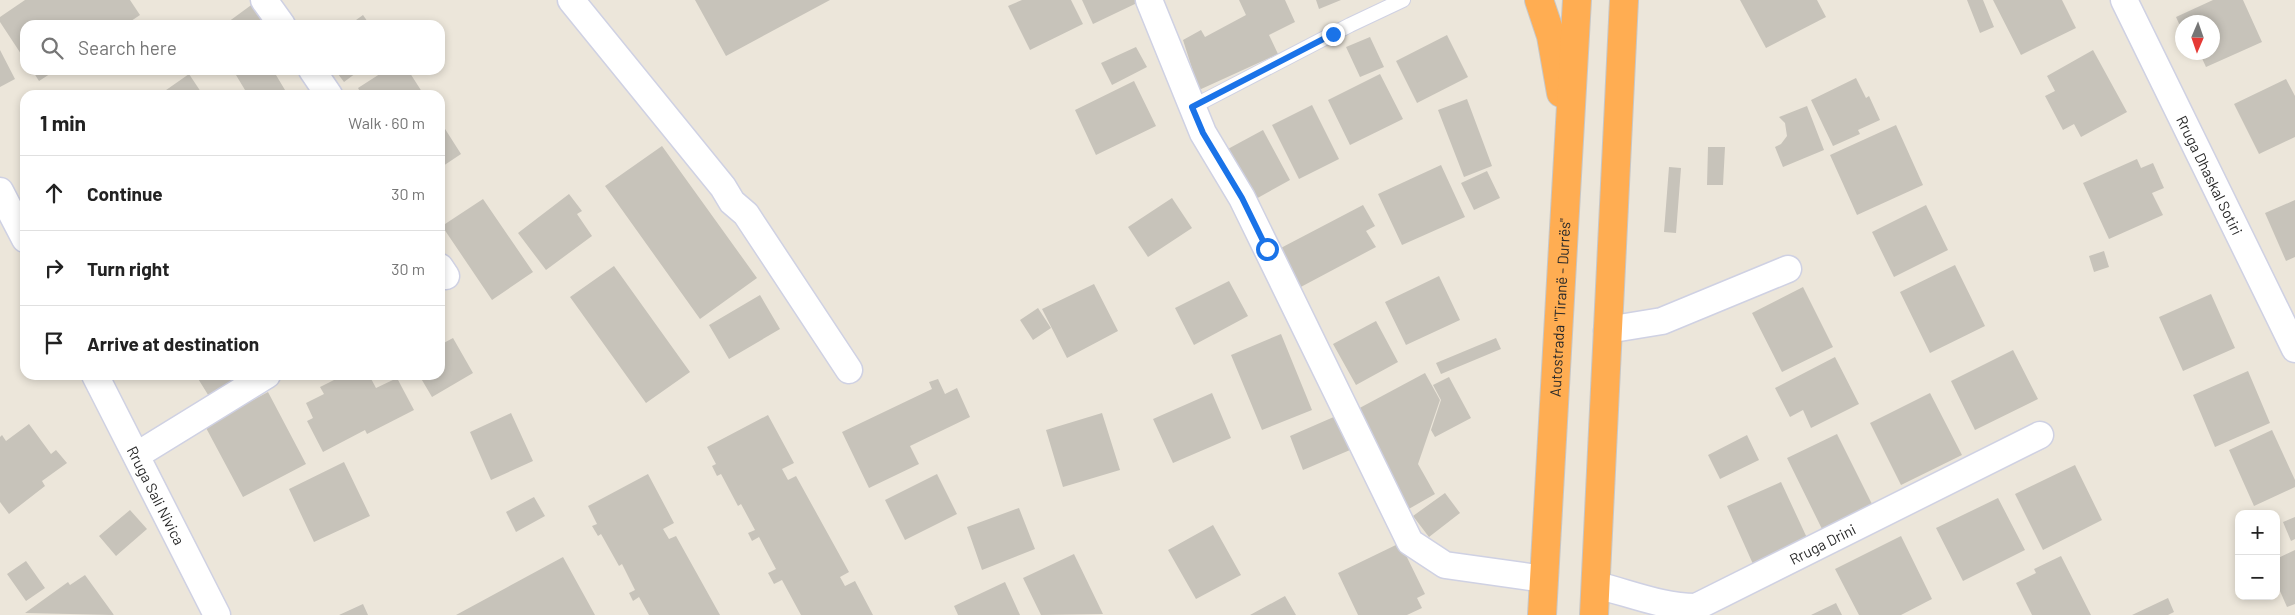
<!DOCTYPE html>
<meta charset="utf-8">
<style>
body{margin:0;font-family:Barlow,sans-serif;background:#f6f6f6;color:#222}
.controls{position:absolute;right:15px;bottom:15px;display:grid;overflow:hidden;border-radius:10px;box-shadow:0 2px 8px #0003}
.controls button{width:45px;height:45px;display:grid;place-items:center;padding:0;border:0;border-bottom:1px solid #e0e0e0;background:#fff;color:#222;font:25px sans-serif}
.compass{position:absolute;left:2175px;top:15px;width:45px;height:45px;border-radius:50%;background:#fff;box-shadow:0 2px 8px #0003;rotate:182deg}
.stop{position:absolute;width:15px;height:15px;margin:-11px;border:4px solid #1a73e8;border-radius:50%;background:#fff}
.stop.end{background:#1a73e8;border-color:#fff;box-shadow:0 1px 5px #0008}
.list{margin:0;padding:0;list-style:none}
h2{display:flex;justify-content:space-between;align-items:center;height:65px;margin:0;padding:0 20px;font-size:21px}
h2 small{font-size:16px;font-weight:400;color:#767676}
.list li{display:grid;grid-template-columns:32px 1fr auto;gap:15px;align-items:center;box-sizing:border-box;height:75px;padding:0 20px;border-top:1px solid #e0e0e0}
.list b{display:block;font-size:19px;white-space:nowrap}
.list em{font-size:16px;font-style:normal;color:#767676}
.icon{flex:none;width:28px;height:28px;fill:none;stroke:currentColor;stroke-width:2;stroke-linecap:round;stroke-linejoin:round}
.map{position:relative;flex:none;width:2295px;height:615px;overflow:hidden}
.search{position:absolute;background:#fff;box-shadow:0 2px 8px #0003;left:20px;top:20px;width:425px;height:55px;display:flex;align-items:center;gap:12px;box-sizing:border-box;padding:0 18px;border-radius:15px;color:#767676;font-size:19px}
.panel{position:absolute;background:#fff;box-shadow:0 2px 8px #0003;left:20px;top:90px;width:425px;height:290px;border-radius:15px}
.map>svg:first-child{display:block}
.building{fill:#c7c3ba}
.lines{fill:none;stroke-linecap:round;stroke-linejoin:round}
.lane-casing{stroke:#cfd1e3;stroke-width:16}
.street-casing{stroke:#cfd1e3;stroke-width:29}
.highway-casing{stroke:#c7c7c7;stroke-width:30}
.lane{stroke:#fff;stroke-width:14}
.street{stroke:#fff;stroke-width:26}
.highway{stroke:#ffad52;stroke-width:28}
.route{stroke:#1a73e8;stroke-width:6}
.labels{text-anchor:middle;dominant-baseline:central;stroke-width:4;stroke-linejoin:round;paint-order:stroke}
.street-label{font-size:15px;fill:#292929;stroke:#fff}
</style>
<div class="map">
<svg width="2295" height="615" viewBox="0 0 2295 615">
<rect width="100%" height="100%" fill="#ece6da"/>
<path class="building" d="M25 0H130L140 15 125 25H25V60L0 22V17Z
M695 0H830L726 56Z
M1022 0H1071L1083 24 1030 50 1008 6Z
M1082 0H1136L1137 3 1093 24Z
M1239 0H1285L1295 22 1269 35 1278 54 1199 90 1183 40 1201 30 1205 37 1246 15Z
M1316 0H1341L1319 9Z
M1740 0H1817L1826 17 1766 48Z
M1967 0H1983L1994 27 1980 33Z
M1993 0H2062L2076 28 2021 55Z
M2213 0H2243L2262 42 2206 67 2199 52H2212V22H2182V30L2176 17Z
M254 3 271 25H224Z
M363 15 370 25H349Z
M1447 35 1468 77 1417 103 1396 61Z
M1370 37 1384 67 1360 77 1346 47Z
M1136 47 1147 67 1112 85 1101 63Z
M0 50 15 79 0 87Z
M2093 50 2127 112 2081 137 2074 124 2063 130 2045 96 2055 91 2047 76Z
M32 70H56L39 81Z
M244 70H273L288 95H248L236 75Z
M335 70H360L344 82Z
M386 70H408L424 95H362L358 88Z
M189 74 203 95H159Z
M1380 74 1403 119 1350 145 1328 100Z
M1856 78 1866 98 1869 96 1880 120 1858 130 1860 134 1833 146 1811 100Z
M2286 79 2295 96V137L2259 154 2234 104Z
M1134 81 1156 126 1096 155 1075 110Z
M1467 99 1492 166 1464 177 1438 110Z
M1312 105 1339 159 1299 179 1272 125Z
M1807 106 1824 150 1783 167 1775 147 1781 144 1787 136 1785 123 1779 117Z
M440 121 461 154 440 168Z
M1896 125 1923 185 1857 215 1830 155Z
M1263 130 1290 180 1254 200 1226 150Z
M662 146 757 278 700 319 605 186Z
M1708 147H1725L1723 185H1707Z
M2137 159 2141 168 2153 163 2164 188 2152 193 2163 215 2109 239 2083 183Z
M1441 165 1465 217 1402 245 1378 194Z
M1669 167 1681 168 1676 233 1664 232Z
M1487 171 1500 198 1474 210 1461 183Z
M569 194 582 211 577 214 592 236 546 270 518 233Z
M1172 198 1192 228 1148 257 1128 227Z
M483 199 533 272 492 300 442 226Z
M2295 200V257L2286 261 2265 213Z
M1363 205 1375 226 1366 231 1376 247 1297 289 1277 250Z
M1926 205 1948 250 1894 277 1872 232Z
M2104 251 2109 267 2094 272 2089 256Z
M1955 265 1985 326 1930 353 1900 292Z
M614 266 690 372 646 403 570 297Z
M1439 276 1460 320 1406 345 1385 302Z
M1229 281 1248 316 1194 345 1175 308Z
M1094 284 1118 331 1067 358 1042 309Z
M1803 287 1833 347 1782 372 1752 313Z
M2211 294 2235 348 2183 371 2159 317Z
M760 295 780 329 729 359 709 325Z
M1038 308 1051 328 1033 340 1020 320Z
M1376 321 1398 362 1356 385 1333 344Z
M1281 334 1312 410 1262 430 1231 355Z
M453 338 473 373 432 397 419 375H440V345Z
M1496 338 1501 349 1441 374 1436 363Z
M2013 350 2038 399 1975 430 1951 381Z
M1835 357 1859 404 1811 428 1803 410 1790 417 1775 388Z
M2248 371 2270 423 2215 447 2193 395Z
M1425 373 1440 400 1418 464 1435 494 1407 510 1354 411Z
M189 375H248L210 398 197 377 192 380Z
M344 375H369L376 388 397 378 414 410 367 434 365 430 323 452 307 421 313 418 306 403 324 394 320 387Z
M1449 377 1471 418 1435 437 1431 430 1441 400 1433 385Z
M938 379 945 394 957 388 970 417 910 446 919 464 869 488 842 432 932 389 929 382Z
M268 392 306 464 243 497 205 426Z
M1212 393 1231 438 1173 463 1153 419Z
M1930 393 1962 455 1901 485 1870 423Z
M511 413 533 461 491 480 470 432Z
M1102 413 1120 470 1063 487 1046 430Z
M768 415 794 463 782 469 788 480 796 476 849 572 840 577 845 586 855 581 873 615H801L782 580 774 584 768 573 776 569 759 537 752 541 748 533 755 530 741 504 738 506 721 474 717 476 712 466 716 464 707 447Z
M1336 416 1350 450 1303 470 1290 436Z
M29 424 51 454 56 450 67 463 42 481 45 486 9 514 0 502V437L2 435 6 441Z
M2272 430 2295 480V487L2254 506 2229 450Z
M1837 434 1872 504 1822 529 1787 458Z
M1747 435 1759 460 1720 479 1708 455Z
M344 462 370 516 314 542 289 489Z
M2075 465 2102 520 2043 550 2015 494Z
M648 474 674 523 663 529 669 539 676 536 720 615H649L639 597 633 601 629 593 635 590 622 564 619 566 601 534 598 536 592 526 597 524 588 506Z
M937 474 957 514 905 540 885 500Z
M1781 482 1808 540 1753 564 1727 506Z
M1445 493 1460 513 1429 537 1413 516Z
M534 497 545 516 516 532 506 512Z
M1998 498 2025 550 1963 581 1936 528Z
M1019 508 1035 549 982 570 967 527Z
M130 510 147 529 116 556 99 536Z
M2295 517V539L2291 541 2283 522Z
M1213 525 1241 575 1196 599 1168 550Z
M1901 536 1932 599 1901 615H1859L1835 569Z
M1400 543 1425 594 1417 598 1422 608 1407 615H1358L1338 573Z
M2295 550V604L2287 607 2276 582V559Z
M1074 554 1103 614 1041 615 1023 578Z
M2061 556 2091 615H2032L2016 583 2036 573 2034 569Z
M563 557 595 615H456Z
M26 561 45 588 26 601 7 574Z
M85 575 114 615 25 613 68 582 70 585Z
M1005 582 1020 615H958L954 606Z
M1285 596 1296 615H1250Z
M2168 598 2174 612 2168 615H2132Z
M1836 603 1842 615H1811Z
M363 604 368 615H339Z"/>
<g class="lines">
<g class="lane-casing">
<path id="lane" d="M1192 107 1350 25 1403 0"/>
</g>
<g class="street-casing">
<g id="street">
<path d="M264 0 282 25"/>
<path d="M571 0 723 187 732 202 746 214 849 370"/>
<path d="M1149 0 1203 133 1242 198 1410 542 1445 565 1544 579"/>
<path id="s1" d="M2124 0 2295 349"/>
<path d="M312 70 329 95"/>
<path d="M0 191 25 239"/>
<path d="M440 267 446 276"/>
<path d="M1607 330 1662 321 1788 269"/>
<path id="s2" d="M95 375 217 615"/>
<path d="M137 455 267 375"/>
<path id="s3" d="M1596 585C1629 593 1662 607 1696 607L2040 435"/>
</g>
</g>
<g class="highway-casing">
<g id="highway">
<path d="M1539 0 1551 36 1561 93"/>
<path id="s4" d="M1542 615 1577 0"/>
<path d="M1594 615 1624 0"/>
</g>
</g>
<use href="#lane" class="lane"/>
<use href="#street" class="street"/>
<use href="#highway" class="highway"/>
</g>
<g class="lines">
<path class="route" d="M1267 249 1242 198 1203 133 1192 107 1333 34"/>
</g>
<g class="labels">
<g class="street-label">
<text stroke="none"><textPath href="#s1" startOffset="195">Rruga Dhaskal Sotiri</textPath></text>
<text stroke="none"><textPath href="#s4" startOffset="308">Autostrada "Tiranë - Durrës"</textPath></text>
<text stroke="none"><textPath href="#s2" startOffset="135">Rruga Sali Nivica</textPath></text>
<text stroke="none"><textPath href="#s3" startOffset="244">Rruga Drini</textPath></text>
</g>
</g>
</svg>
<div class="controls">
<button>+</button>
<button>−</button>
</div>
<svg class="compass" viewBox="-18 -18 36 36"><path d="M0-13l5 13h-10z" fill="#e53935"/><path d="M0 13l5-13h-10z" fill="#767676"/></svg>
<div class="stop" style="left:1267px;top:249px"></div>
<div class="stop end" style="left:1333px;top:34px"></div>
<div class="search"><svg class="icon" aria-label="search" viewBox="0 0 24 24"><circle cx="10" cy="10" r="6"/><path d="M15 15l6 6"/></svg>Search here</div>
<section class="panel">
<h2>1 min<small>Walk · 60 m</small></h2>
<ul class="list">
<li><svg class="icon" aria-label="ahead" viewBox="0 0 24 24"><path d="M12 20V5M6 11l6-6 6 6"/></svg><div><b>Continue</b></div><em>30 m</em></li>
<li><svg class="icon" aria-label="right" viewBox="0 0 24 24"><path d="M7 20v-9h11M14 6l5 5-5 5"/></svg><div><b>Turn right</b></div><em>30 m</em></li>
<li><svg class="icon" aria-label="arrive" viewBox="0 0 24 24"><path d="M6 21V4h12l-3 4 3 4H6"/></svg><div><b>Arrive at destination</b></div></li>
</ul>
</section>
</div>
